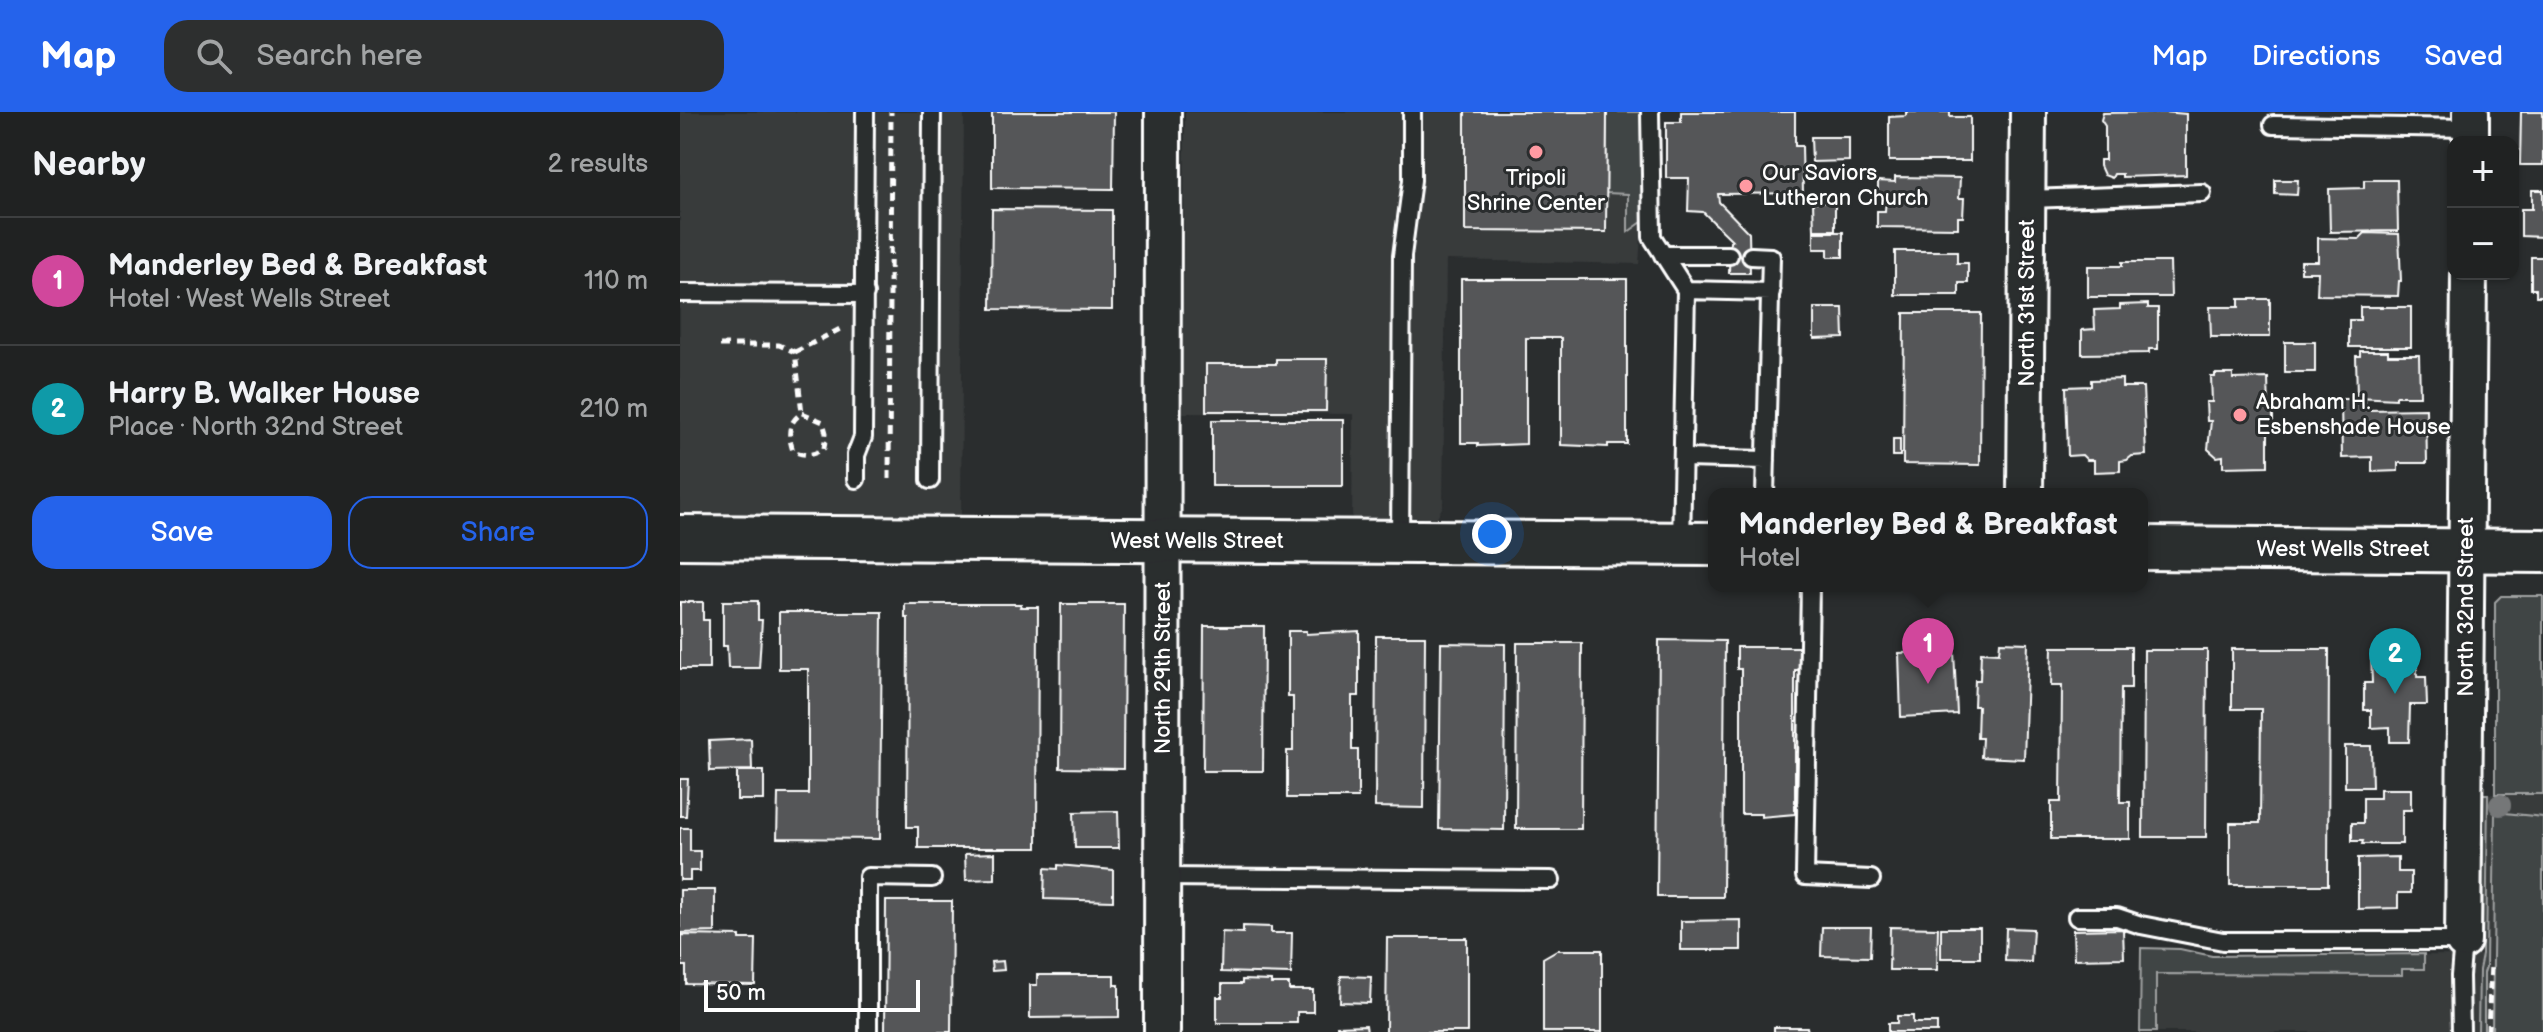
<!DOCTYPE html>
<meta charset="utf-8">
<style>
body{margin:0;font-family:"Balsamiq Sans",sans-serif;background:#2d2f2f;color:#f1f3f6}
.controls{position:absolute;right:24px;top:24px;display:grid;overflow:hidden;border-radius:16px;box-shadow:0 2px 6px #0004}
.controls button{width:72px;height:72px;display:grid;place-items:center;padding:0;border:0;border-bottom:2px solid #3d3f40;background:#202222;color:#f1f3f6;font:40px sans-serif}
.scale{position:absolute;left:24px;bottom:20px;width:216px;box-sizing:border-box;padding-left:8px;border:4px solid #fff;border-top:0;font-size:22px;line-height:28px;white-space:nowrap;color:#fff;-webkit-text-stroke:6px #2a2d2e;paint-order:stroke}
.you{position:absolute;left:812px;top:422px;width:28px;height:28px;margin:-20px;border:6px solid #fff;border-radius:50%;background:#1a73e8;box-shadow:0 0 0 12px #1a73e833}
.badge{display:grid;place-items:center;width:52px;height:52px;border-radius:50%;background:#2563eb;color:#fff;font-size:26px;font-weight:700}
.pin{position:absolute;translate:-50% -66px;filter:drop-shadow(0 2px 4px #0008)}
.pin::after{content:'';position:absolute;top:42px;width:28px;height:24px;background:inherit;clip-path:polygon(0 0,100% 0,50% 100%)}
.popup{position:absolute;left:1028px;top:376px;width:440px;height:104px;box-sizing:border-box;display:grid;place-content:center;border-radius:16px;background:#202222;filter:drop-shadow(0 2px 6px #0005);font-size:26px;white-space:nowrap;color:#a2a4a5}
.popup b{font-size:30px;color:#f1f3f6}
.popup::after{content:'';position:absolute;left:50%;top:100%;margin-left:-16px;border:16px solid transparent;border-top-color:#202222}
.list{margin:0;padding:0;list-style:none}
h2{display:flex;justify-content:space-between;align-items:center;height:104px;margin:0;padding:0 32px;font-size:34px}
h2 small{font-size:26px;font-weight:400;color:#a2a4a5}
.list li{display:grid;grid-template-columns:52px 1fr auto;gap:24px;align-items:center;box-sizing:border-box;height:128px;padding:0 32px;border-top:2px solid #3d3f40}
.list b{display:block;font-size:30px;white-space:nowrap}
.list p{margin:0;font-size:26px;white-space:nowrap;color:#a2a4a5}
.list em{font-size:26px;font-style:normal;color:#a2a4a5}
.actions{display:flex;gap:16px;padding:24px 32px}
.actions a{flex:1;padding:18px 0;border:2px solid #2563eb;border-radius:24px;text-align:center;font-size:28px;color:#2563eb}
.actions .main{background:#2563eb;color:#fff}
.icon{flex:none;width:44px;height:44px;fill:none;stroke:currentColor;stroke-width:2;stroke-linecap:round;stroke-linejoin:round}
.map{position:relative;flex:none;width:1863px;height:920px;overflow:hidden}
header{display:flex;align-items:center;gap:48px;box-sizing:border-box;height:112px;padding:0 40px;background:#2563eb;color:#fff}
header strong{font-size:38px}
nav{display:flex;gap:44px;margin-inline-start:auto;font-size:28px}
.search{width:560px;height:72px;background:#2d2f2f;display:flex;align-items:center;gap:20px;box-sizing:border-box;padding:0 28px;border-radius:24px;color:#a2a4a5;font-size:30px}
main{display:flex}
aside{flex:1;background:#202222}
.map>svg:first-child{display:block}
.built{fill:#373a3b}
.green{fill:#414445;stroke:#a0a2a2;stroke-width:2}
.building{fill:#555758;stroke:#fff;stroke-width:2}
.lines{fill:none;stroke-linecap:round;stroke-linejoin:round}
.service-casing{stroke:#fff;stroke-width:22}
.minor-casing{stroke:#fff;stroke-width:40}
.tertiary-casing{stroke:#fff;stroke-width:48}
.path{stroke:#fff;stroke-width:5;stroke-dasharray:8 6;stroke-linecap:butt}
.service{stroke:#2a2d2e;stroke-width:16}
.minor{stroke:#2a2d2e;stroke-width:34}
.tertiary{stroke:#2a2d2e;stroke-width:42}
.tree{fill:#757778}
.poi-dot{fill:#ff9aa2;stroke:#2a2d2e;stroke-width:3}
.labels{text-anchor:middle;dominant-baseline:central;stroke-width:6;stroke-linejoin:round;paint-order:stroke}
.poi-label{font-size:22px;fill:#fff;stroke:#2a2d2e;text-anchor:start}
.street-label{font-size:22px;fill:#fff;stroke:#2a2d2e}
</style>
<header>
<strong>Map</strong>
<div class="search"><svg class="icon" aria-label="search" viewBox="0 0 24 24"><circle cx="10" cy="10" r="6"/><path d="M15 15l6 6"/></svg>Search here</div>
<nav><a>Map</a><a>Directions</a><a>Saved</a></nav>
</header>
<main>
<aside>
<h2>Nearby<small>2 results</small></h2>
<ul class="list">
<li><span class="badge" style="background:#d1479c">1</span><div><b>Manderley Bed &amp; Breakfast</b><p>Hotel · West Wells Street</p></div><em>110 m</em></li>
<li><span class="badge" style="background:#0f9aa8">2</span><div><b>Harry B. Walker House</b><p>Place · North 32nd Street</p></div><em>210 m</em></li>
</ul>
<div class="actions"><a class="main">Save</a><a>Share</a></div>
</aside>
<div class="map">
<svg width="1863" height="920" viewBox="0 0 1863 920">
<rect width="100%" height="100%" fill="#2a2d2e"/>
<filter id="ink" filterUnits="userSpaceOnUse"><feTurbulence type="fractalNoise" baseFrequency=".0125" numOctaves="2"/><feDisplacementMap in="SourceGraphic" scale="16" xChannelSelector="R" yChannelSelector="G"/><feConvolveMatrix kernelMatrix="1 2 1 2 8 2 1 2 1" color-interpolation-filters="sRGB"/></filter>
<g filter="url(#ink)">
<path class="built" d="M0 0H284L281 405 0 403Z
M505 0H963L962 110 959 152 766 148 763 394 756 407H672L673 302 502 301Z
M1803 682H1863V920H1460L1461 836 1500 837 1532 844 1802 843Z"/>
<path class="green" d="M927 0H963L962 110 948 120V82L926 81Z
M1821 484H1863V682H1815V490Z
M1803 682H1808L1806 855 1804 861V920H1798L1799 858 1802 843Z
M1815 700 1863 705V920H1812Z
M1461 836 1500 837 1532 844 1744 842V857H1722V863L1476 862V920H1460Z"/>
<path class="building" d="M312 0H434L433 77 312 76Z
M785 0H927L926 120 785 119Z
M1001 0H1115V34H1122L1123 81 1038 82 1039 90 1069 121 1070 161H1049L1050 129 1052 128 1023 100 1008 99 1009 66H986V10H1001Z
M1226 0H1270V5H1290V49H1209V5L1226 4Z
M1484 0 1506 2V63L1442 65V62H1434L1432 66 1424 63 1420 54V48H1425V14L1421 8 1423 1Z
M1841 0H1863V53H1840Z
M1131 25H1169V49L1132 50Z
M1215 65 1280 66 1279 86H1284L1283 105H1278V116L1197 115V99H1205L1206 85H1198V69L1215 70Z
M1595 68H1618L1617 83 1595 82Z
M1684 68H1717L1718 119 1650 120 1649 77 1684 76Z
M1852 78H1863V125L1841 124V97H1852Z
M1155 89V118H1134L1133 90Z
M312 97 432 98V198L311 197Z
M1134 120H1163V145H1148V137H1134Z
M1685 121 1719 122 1721 169H1719L1718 184 1637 183 1638 160H1621V149H1638V126L1679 127Z
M1215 139H1277V151H1288V171H1279V183H1215Z
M1851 145H1863V184H1856V177H1851Z
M1442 150H1490L1491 185H1408V154H1442Z
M781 167H947V332H928V335L881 333V226H846V332L798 334V331H781Z
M1559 187H1590V225H1531L1530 195H1559Z
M1468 192V196H1478V237H1469V241L1402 242V218L1415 217 1414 198 1440 197V193Z
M1680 195H1731V235H1669V208H1680Z
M1134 196H1163L1164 226 1134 227Z
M1224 201H1301L1300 353 1223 352Z
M1605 230H1635V260H1605Z
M1680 239H1708V243H1739L1740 284H1716V287L1677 285 1676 244H1680Z
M596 247H647L646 299H526V252H596Z
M1535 262H1553V267L1588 266 1589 298H1593V320H1588V354L1543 355V344L1537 345 1528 337 1531 309H1527L1526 290H1532L1531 265H1535Z
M1442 267V275H1463L1466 343 1452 344 1447 348 1440 349V359L1414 360V348H1407L1402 343 1388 344 1386 275 1411 274V268Z
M1661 287H1685L1686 298 1746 297 1747 351H1718V359L1692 360V345L1662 346Z
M532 308H663V374H532Z
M1213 327H1220V344H1213Z
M43 489H78V508H82L79 556H48L47 534H43Z
M0 490H23V508H29V557H0Z
M225 492H341L340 495H358L357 736H238V715H227L228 506H225Z
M381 492H444L443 657 380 656Z
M99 500H202L200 727 97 726 98 682H128V557H99Z
M524 514H584L583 659H523Z
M608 519H626V522L679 519V584H672V638H678V686H607V639H613V585H608Z
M696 524H745L744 696 695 695Z
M979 528 1045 529 1043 785H977Z
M1320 530 1348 531 1344 647 1301 645 1302 626H1297L1298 594H1294L1295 568H1300L1301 540 1319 541Z
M761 531 825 532 824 718 759 717Z
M837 531H902L901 717H836Z
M1057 535H1120V558H1115V702L1081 705V702H1061V557H1057Z
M1372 535H1451V576H1441L1440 690H1450V727H1371V690H1381L1382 574H1371Z
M1552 537H1649L1648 773H1550V711H1580L1581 597H1552Z
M1464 538H1527L1526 725H1463Z
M1274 539 1277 602 1221 605 1219 541Z
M1737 539V565H1746L1747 593H1730L1729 630H1710V615L1691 616V598H1684V571H1692L1691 540Z
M71 627 72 658 30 659 29 629Z
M1665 634H1691L1692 675H1665Z
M57 659H84V688H57Z
M0 667H8L6 704H0Z
M1700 677H1731V698H1722V732H1682L1683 729H1672V711H1683V686H1700Z
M438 699 439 736H395L394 700Z
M0 716H10V739H20V759H10V768H0Z
M315 741V767L286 768 285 742Z
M1718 745V760H1731V781H1718V796L1678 797V746Z
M378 753 433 758V789L364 787 365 756 378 757Z
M0 778H35V820L0 821Z
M206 789H272L271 920H205Z
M1061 808V838H1001V809Z
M563 814 591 815V821H612L611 862 541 860 542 820 563 821Z
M1142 815H1191L1190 845 1141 844Z
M1210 815 1258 816 1257 858H1209Z
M1261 816H1300V846H1261Z
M1326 816 1353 817 1351 850 1325 849Z
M1443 817 1444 846 1394 847 1393 818Z
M2 823 60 824V827H76L75 873 6 872V854H2Z
M707 826H787V920H706Z
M877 838H922V920H863V846Z
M323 849 324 858 312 859 311 850Z
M357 863H434V873H439V905L350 906V873H357Z
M661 864 691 865 690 891 660 890Z
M562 868 591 869V872H609V878H633V900H617V911H537V885H542V872H562Z
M1217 904H1233V911H1257V920H1208V911H1217Z
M686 913 687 920H657V914Z
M1094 915H1127L1128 920H1094Z"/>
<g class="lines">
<g class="service-casing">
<path id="service" d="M970 0 972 125 1006 178 1001 432
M1593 13 1791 16
M1348 87 1522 81
M983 143H1049
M1071 144 1091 145 1085 382
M1006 178 1091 180
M0 181 185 182
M1004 346 1086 348
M176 367V343L183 325 185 0
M250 368 252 0
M720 430 722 144 732 68V0
M1130 474 1125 764 1191 767
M483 765 871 768
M1397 805H1437L1461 813 1543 829H1783L1780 864 1781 920
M188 920V765L252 766"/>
</g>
<g class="minor-casing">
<path id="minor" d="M1791 30V0
M1345 382 1348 0
M1783 829 1789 162
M482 920 483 0"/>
</g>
<g class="tertiary-casing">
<path id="tertiary" d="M0 425 1034 432
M1462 436 1863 439"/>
</g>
<path class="path" d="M40 233H99L115 240 122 301
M115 240 164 215
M122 301 143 310 146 321 144 336C133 344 126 344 113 339 108 323 107 311 122 301Z
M209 367 211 0
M1808 920 1811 851"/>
<use href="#service" class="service"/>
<use href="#minor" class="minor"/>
<use href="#tertiary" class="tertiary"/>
</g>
<circle class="tree" cx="1820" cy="693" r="11"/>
</g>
<g class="poi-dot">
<circle cx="856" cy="40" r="8"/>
<circle cx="1066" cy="74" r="8"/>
<circle cx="1560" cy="303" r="8"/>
</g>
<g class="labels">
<g class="poi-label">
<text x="1082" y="61">Our Saviors<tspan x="1082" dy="25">Lutheran Church</tspan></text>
<text x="856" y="66" text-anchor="middle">Tripoli<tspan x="856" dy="25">Shrine Center</tspan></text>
<text x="1576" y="290">Abraham H.<tspan x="1576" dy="25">Esbenshade House</tspan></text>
</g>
<g class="street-label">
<text transform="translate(1347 191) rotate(-90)">North 31st Street</text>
<text x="517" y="429">West Wells Street</text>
<text x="1663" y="437">West Wells Street</text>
<text transform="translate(1786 495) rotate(-90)">North 32nd Street</text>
<text transform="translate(483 556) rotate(-90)">North 29th Street</text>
</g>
</g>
</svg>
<div class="controls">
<button>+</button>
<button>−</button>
</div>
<div class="scale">50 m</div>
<div class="you"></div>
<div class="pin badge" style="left:1248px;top:572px;background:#d1479c">1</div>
<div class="popup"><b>Manderley Bed &amp; Breakfast</b>Hotel</div>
<div class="pin badge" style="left:1715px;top:582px;background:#0f9aa8">2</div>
</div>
</main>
